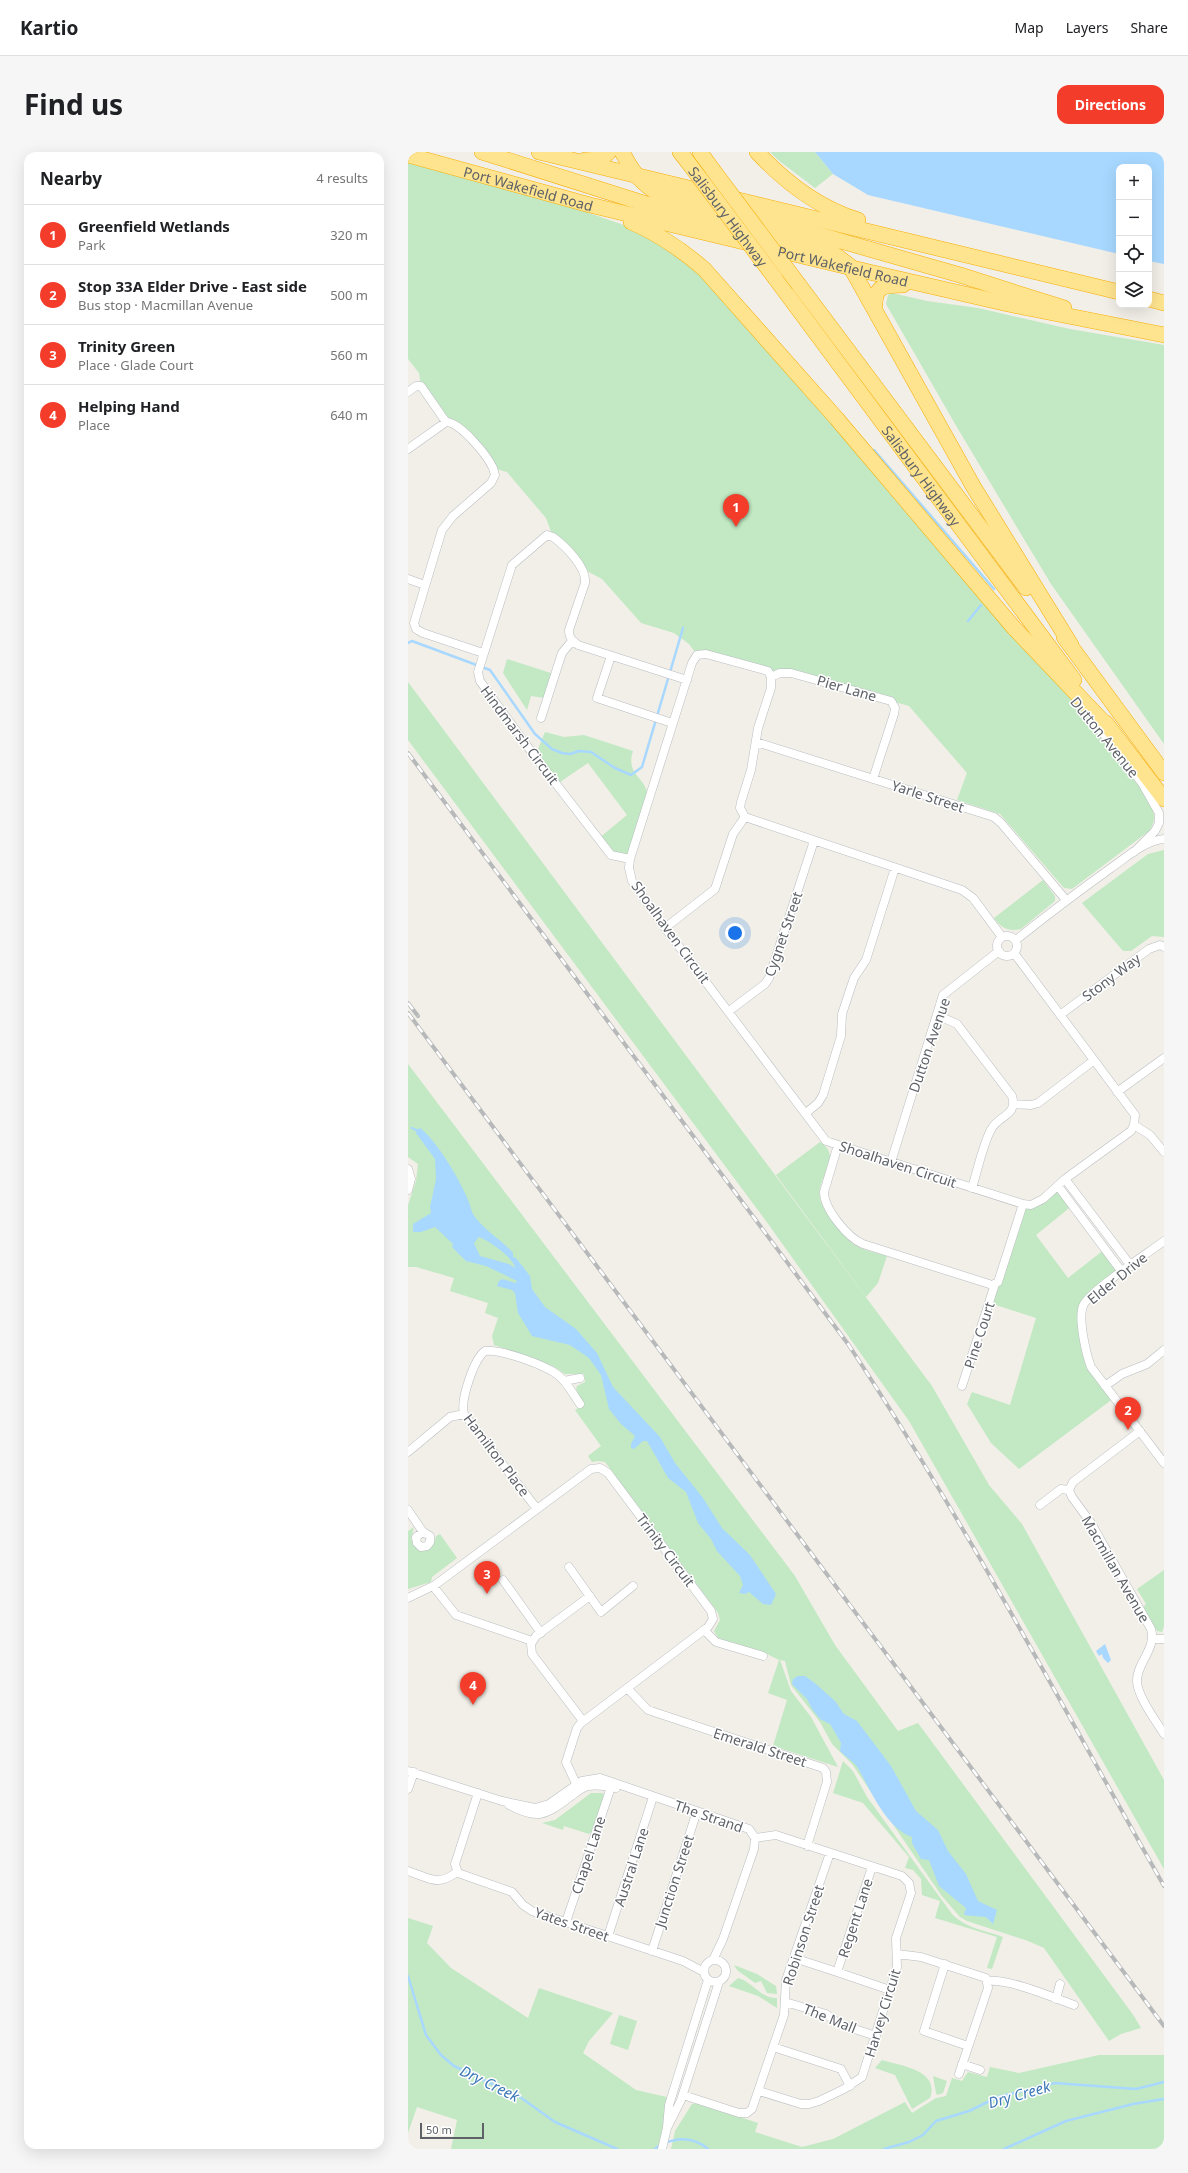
<!DOCTYPE html>
<meta charset="utf-8">
<style>
body{margin:0;font-family:"Noto Sans",sans-serif;background:#f6f6f6;color:#202124}
.controls{position:absolute;right:12px;top:12px;display:grid;overflow:hidden;border-radius:8px;box-shadow:0 4px 16px #0002}
.controls button{width:36px;height:36px;display:grid;place-items:center;padding:0;border:0;border-bottom:1px solid #e0e0e0;background:#fff;color:#202124;font:20px sans-serif}
.scale{position:absolute;left:12px;bottom:10px;width:64px;box-sizing:border-box;padding-left:4px;border:2px solid #5e6268;border-top:0;font-size:11px;line-height:14px;white-space:nowrap;color:#5e6268;-webkit-text-stroke:3px #fff;paint-order:stroke}
.you{position:absolute;left:327px;top:781px;width:14px;height:14px;margin:-10px;border:3px solid #fff;border-radius:50%;background:#1a73e8;box-shadow:0 0 0 6px #1a73e833}
.badge{display:grid;place-items:center;width:26px;height:26px;border-radius:50%;background:#f43c2a;color:#fff;font-size:13px;font-weight:700}
.pin{position:absolute;translate:-50% -33px;filter:drop-shadow(0 1px 2px #0008)}
.pin::after{content:'';position:absolute;top:21px;width:14px;height:12px;background:inherit;clip-path:polygon(0 0,100% 0,50% 100%)}
.list{margin:0;padding:0;list-style:none}
h2{display:flex;justify-content:space-between;align-items:center;height:52px;margin:0;padding:0 16px;font-size:17px}
h2 small{font-size:13px;font-weight:400;color:#757577}
.list li{display:grid;grid-template-columns:26px 1fr auto;gap:12px;align-items:center;box-sizing:border-box;height:60px;padding:0 16px;border-top:1px solid #e0e0e0}
.list b{display:block;font-size:15px;white-space:nowrap}
.list p{margin:0;font-size:13px;white-space:nowrap;color:#757577}
.list em{font-size:13px;font-style:normal;color:#757577}
.icon{flex:none;width:22px;height:22px;fill:none;stroke:currentColor;stroke-width:2;stroke-linecap:round;stroke-linejoin:round}
.map{position:relative;flex:none;width:756px;height:1997px;overflow:hidden;border-radius:12px}
header{display:flex;align-items:center;gap:24px;box-sizing:border-box;height:56px;padding:0 20px;background:#fff;border-bottom:1px solid #e0e0e0}
header strong{font-size:19px}
nav{display:flex;gap:22px;margin-inline-start:auto;font-size:14px}
.intro{display:flex;align-items:center;justify-content:space-between;box-sizing:border-box;height:96px;padding:0 24px}
h1{margin:0;font-size:28px}
.button{padding:10px 18px;border-radius:12px;background:#f43c2a;color:#fff;font-size:14px;font-weight:700}
main{display:flex;gap:24px;padding:0 24px}
aside{flex:1;background:#fff;border-radius:12px;box-shadow:0 4px 16px #0002}
.map>svg:first-child{display:block}
.green{fill:#c2e9c3}
.water{fill:#a8d8ff;fill-rule:evenodd}
.lines{fill:none;stroke-linecap:round;stroke-linejoin:round}
.stream{stroke:#a8d8ff;stroke-width:2.5}
.street-casing{stroke:#b9bcc1;stroke-width:9}
.highway-casing{stroke:#f7ad00;stroke-width:16}
.street{stroke:#fff;stroke-width:8}
.highway{stroke:#ffe48f;stroke-width:15}
.rail-casing{stroke:#b7b8b9;stroke-width:4}
.rail{stroke:#fff;stroke-width:2.5;stroke-dasharray:8;stroke-linecap:butt}
.highway-bridge-casing{stroke:#f7ad00;stroke-width:16;stroke-linecap:butt}
.highway-bridge{stroke:#ffe48f;stroke-width:15}
.labels{text-anchor:middle;dominant-baseline:central;stroke-width:3;stroke-linejoin:round;paint-order:stroke}
.street-label{font-size:14px;fill:#5e6268;stroke:#fff}
.water-label{font-size:15px;font-style:italic;fill:#3d78b8;stroke:#fff}
</style>
<header>
<strong>Kartio</strong>
<nav><a>Map</a><a>Layers</a><a>Share</a></nav>
</header>
<div class="intro"><h1>Find us</h1><a class="button">Directions</a></div>
<main>
<aside>
<h2>Nearby<small>4 results</small></h2>
<ul class="list">
<li><span class="badge">1</span><div><b>Greenfield Wetlands</b><p>Park</p></div><em>320 m</em></li>
<li><span class="badge">2</span><div><b>Stop 33A Elder Drive - East side</b><p>Bus stop · Macmillan Avenue</p></div><em>500 m</em></li>
<li><span class="badge">3</span><div><b>Trinity Green</b><p>Place · Glade Court</p></div><em>560 m</em></li>
<li><span class="badge">4</span><div><b>Helping Hand</b><p>Place</p></div><em>640 m</em></li>
</ul>
</aside>
<div class="map">
<svg width="756" height="1997" viewBox="0 0 756 1997">
<rect width="100%" height="100%" fill="#f1efe7"/>
<path class="green" d="M362 0H407L425 22 407 36 370 8Z
M0 3 182 53 181 61 233 79 286 114 691 579C705 598 746 642 746 665 746 670 744 675 741 679L664 737 656 736 592 662 549 648 559 621 501 554 383 521 363 525 359 519 289 503 281 492 266 481 233 471 194 427 175 417 145 385 138 366 104 326 99 320 85 316 50 274 38 270 13 234 11 221 0 207Z
M484 141 519 149 570 156 662 177 756 193V592L643 432 550 277 478 152 480 143Z
M99 507 146 522 137 546 123 544 119 558 95 521Z
M0 530 524 1234 581 1333 614 1372 756 1628V1717L501 1269 358 1069 0 588Z
M137 580 156 585 176 583 225 599C217 623 238 624 240 645 241 652 225 698 222 707L208 705 190 687 219 663 180 611 149 632 125 602 130 597Z
M756 698V785L744 784 723 799H715L674 751 740 702Z
M635 728 647 744V749L613 777C601 780 593 776 586 766Z
M0 912 387 1424 427 1493 490 1579 510 1571 726 1864 733 1876 713 1882 701 1889 636 1796 620 1789 559 1769 552 1765 533 1743 444 1612 424 1592 412 1570 383 1533 377 1509 372 1508 383 1539 403 1565 430 1615 365 1594 379 1548 360 1541 371 1508 357 1501 310 1486 306 1479 312 1468 310 1461 197 1310 190 1309 184 1310 180 1304 193 1294 167 1258 176 1252 168 1237 169 1234 177 1230 176 1222H157L145 1214 86 1193 84 1184 90 1166 77 1161 80 1151 42 1139 46 1126 8 1115H0V1053L8 1029 10 1012 0 1005Z
M412 990C437 1006 407 1025 412 1047 414 1057 438 1088 447 1093 456 1098 468 1101 479 1104L470 1131 458 1145 368 1023Z
M650 1034 665 1053 628 1083 660 1126 697 1097 714 1120 674 1155 678 1204 706 1246 611 1317 583 1291 559 1252 564 1240 602 1253 628 1166 582 1151 615 1052 623 1053Z
M6 1375 3 1387 8 1396C19 1400 26 1396 28 1384L32 1382 49 1406 24 1425 23 1430 0 1437V1379Z
M756 1418V1474L754 1480 749 1479 735 1455 738 1452 729 1437Z
M435 1609 445 1619 459 1645 544 1762C559 1777 576 1778 595 1785L584 1817 579 1816 589 1785 527 1766 532 1749 514 1743 513 1727 505 1718 497 1716 501 1705 455 1651 425 1641Z
M183 1641H195L196 1644 184 1679 181 1682 156 1674 155 1678 134 1671 147 1668Z
M0 1766 25 1774 19 1791 43 1816 120 1866 131 1836 205 1861 181 1889 175 1901 228 1938 263 1946 254 1997H43L49 1968 9 1955 0 1981Z
M326 1813 349 1822 368 1834 369 1842 359 1841 353 1829 347 1831 329 1818Z
M330 1826C345 1830 353 1847 369 1846V1856L350 1844 321 1834Z
M211 1863 229 1869 220 1898 202 1892Z
M691 1903H756V1995L753 1997H263L267 1979 284 1952 290 1951 350 1971 347 1980 394 1995 425 1987 497 1950 504 1961 528 1946 538 1944 544 1926 554 1929 560 1920 579 1925 582 1915 611 1921Z
M474 1908C493 1914 532 1918 522 1946L504 1957 487 1923 467 1916Z
M525 1924 539 1929 535 1941 529 1943 528 1941Z"/>
<path class="water" d="M407 0H756V112L741 109V15H711V102L460 43 425 22Z
M12 976C29 989 52 1028 60 1048 62 1052 63 1058 65 1062 75 1078 93 1087 105 1101V1105L108 1106 122 1124 124 1137 137 1155 168 1177 189 1201 205 1235 252 1285 267 1311 295 1346 314 1376 342 1403 368 1442 363 1453 355 1452 341 1440 337 1442 331 1441 335 1433 332 1424 309 1399 303 1387 290 1371 278 1340 260 1326 239 1289H235L226 1297 223 1296V1292L227 1284 213 1272 201 1257 193 1223 181 1206 162 1193 124 1184 110 1161 107 1141 104 1138 89 1134 91 1129 94 1127 108 1131 109 1129 78 1114 58 1109 44 1095 45 1092 27 1075 13 1080H5V1072L23 1061 22 1055 28 1027 27 1007 8 981V978ZM71 1085C80 1088 106 1106 107 1116L101 1112 72 1104 66 1091Z
M697 1492 703 1508 700 1511 695 1506 694 1502 691 1504 688 1499Z
M390 1524H397L408 1532 427 1549 436 1562 449 1569 483 1614 508 1659 530 1678 540 1699 558 1722 570 1749 589 1758 585 1772 578 1765 556 1763 558 1756 531 1734 521 1708 513 1707 504 1691V1685C478 1676 463 1639 450 1616 445 1609 438 1605 432 1599L433 1591 422 1572 412 1567 404 1557 399 1547 384 1532 385 1527Z"/>
<g class="lines">
<path class="stream" d="M466 298 586 437
M560 469 573 453
M0 491 4 489 82 518 127 582 144 597 154 601 162 602 171 599 183 600 207 616 223 623 234 615 275 476
M4 976 8 978
M0 1824 18 1883 33 1903 46 1914 112 1945 147 1970 209 1997
M257 1991C272 1985 287 1986 300 1997
M247 1997 253 1992
M476 1997 501 1990 515 1983 528 1969 561 1959 590 1945 647 1931 728 1937 756 1930
M596 1997 658 1969 725 1952 756 1947"/>
<g class="street-casing">
<path id="street" d="M0 240 8 234H13L38 270
M0 297 38 270C52 270 79 303 85 316L87 323 83 331 45 364 34 378 6 471 8 477 15 481 75 501
M0 427 17 433
M203 504 189 546 264 571
M363 525 372 521H383L483 549 487 556 486 562 465 627
M133 566 154 501 164 489
M686 570 734 631 751 661V671L747 679 726 700
M348 590 586 665 593 671 658 748
M222 707 203 703 125 602 72 529 70 520 104 413 139 383 145 385C157 394 179 415 177 431L161 478C161 486 164 488 170 493L279 528
M257 776 307 737 325 682 337 665
M589 794a10 10 0 1 1 20 0a10 10 0 1 1-20 0Z
M594 785 565 746 554 738 337 665 332 656 333 650 343 618 350 576 363 536V525L360 519 298 502 289 503 284 511 222 707 221 716 224 729 257 776 418 989 615 1052 623 1053 635 1047 657 1027 723 979 726 973 727 963 606 801
M608 788C639 763 671 739 703 716 719 705 736 689 756 687
M321 859 357 832 361 826 406 689
M529 863 549 872 604 944C610 963 592 963 584 976 576 988 569 1020 564 1036
M652 863 741 797 752 793 756 795
M709 940 756 906
M605 952 623 953 630 951 685 909
M398 961 410 951 415 943 433 884 434 862 446 826 458 808 487 716
M726 973 742 983 756 1000
M430 993 416 1040C416 1057 440 1086 455 1092L578 1131 584 1133 590 1130 615 1052
M483 1010 535 843 591 799
M0 1017 3 1027 0 1038
M657 1027 723 1114
M650 1034 714 1120
M756 1089C740 1101 680 1140 675 1154 670 1167 678 1202 683 1215L756 1311
M156 1229 172 1226
M554 1234 587 1132
M697 1234 714 1222 739 1212 756 1198
M732 1279 665 1330 661 1338 664 1345 683 1371 743 1477C749 1497 728 1511 729 1530 730 1545 748 1569 756 1582
M0 1300 42 1265 56 1262
M632 1353 653 1337 661 1338
M129 1357 56 1262C52 1248 66 1207 77 1199 93 1197 137 1213 150 1223 159 1230 165 1242 172 1252
M0 1358 15 1380 22 1384V1390L19 1394 13 1395 9 1391 8 1385 15 1380
M161 1415 193 1460 225 1434
M95 1428 133 1481
M25 1434 48 1463 124 1489
M0 1446 27 1433 183 1317 192 1316 200 1321 303 1459 305 1467 300 1475 173 1571 169 1576 158 1610 171 1638
M296 1478 308 1490 355 1504
M745 1487H756
M219 1536 240 1558 415 1616 418 1620 419 1630 399 1694
M175 1569 124 1502 123 1492 128 1484 182 1444
M0 1619 94 1649 127 1656 141 1652 174 1629 192 1626 341 1677 347 1686 346 1697 315 1787 305 1808
M0 1637 6 1620
M70 1641 47 1712 50 1721 104 1740 115 1753 124 1759 275 1809 296 1820
M101 1653C129 1668 137 1664 162 1645 168 1641 173 1636 180 1634 190 1632 199 1635 208 1636
M347 1686 368 1683 494 1724 501 1731 503 1741 488 1786 489 1815 454 1925 436 1937 411 1949 401 1952H393L351 1939
M0 1719C22 1726 29 1735 49 1720
M158 1770 203 1635
M200 1784 245 1645
M244 1799 289 1659
M489 1802 513 1805 578 1826 580 1836 551 1922
M386 1806 429 1820 464 1715
M296 1819a11 11 0 1 1 22 0a11 11 0 1 1-22 0Z
M537 1812 516 1879 560 1894
M429 1820 482 1838
M580 1829C602 1827 644 1845 666 1853
M648 1847 652 1832
M377 1850 418 1862 431 1872 468 1884
M365 1895 433 1917 442 1934
M554 1912 572 1918
M275 1943 331 1961H339L344 1957 376 1863 378 1828 422 1701
M259 1975 261 1953 300 1828
M254 1997 259 1976 273 1948 311 1830"/>
</g>
<g class="highway-casing">
<g id="highway">
<path d="M74 0 235 51 416 98 425 101 442 114 565 334 663 493"/>
<path d="M131 0 711 140"/>
<path d="M214 0C226 22 232 31 254 44L391 77 552 123 656 156"/>
<path d="M272 0 279 9"/>
<path d="M292 0 305 18"/>
<path d="M349 0C377 30 411 56 450 68"/>
<path id="s1" d="M0 3 182 53 461 120 600 152 756 183"/>
<path d="M177 8 193 7 201 0"/>
<path d="M223 70C251 82 273 97 296 117L429 267 606 476 704 579"/>
<path id="s2" d="M367 126 666 528"/>
<path d="M391 133 618 436"/>
<path d="M741 147 756 151"/>
<path d="M467 158C466 134 474 133 495 133"/>
<path d="M656 485 756 621"/>
<path d="M698 571 756 647"/>
</g>
</g>
<use href="#street" class="street"/>
<use href="#highway" class="highway"/>
<g class="rail-casing">
<path id="rail" d="M0 601 440 1192C555 1366 653 1552 756 1734
M0 851 10 864
M0 861 756 1874"/>
</g>
<use href="#rail" class="rail"/>
<g class="highway-bridge-casing">
<g id="highway-bridge">
<path id="s3" d="M279 9 367 126"/>
<path d="M305 18 391 133"/>
</g>
</g>
<use href="#highway-bridge" class="highway-bridge"/>
</g>
<g class="labels">
<g class="street-label">
<text stroke="none"><textPath href="#s1" startOffset="125">Port Wakefield Road</textPath></text>
<text stroke="none"><textPath href="#s3" startOffset="69">Salisbury Highway</textPath></text>
<text stroke="none"><textPath href="#s1" startOffset="449">Port Wakefield Road</textPath></text>
<text stroke="none"><textPath href="#s2" startOffset="246">Salisbury Highway</textPath></text>
<text transform="translate(439 536) rotate(16)">Pier Lane</text>
<text transform="translate(112 583) rotate(53)">Hindmarsh Circuit</text>
<text transform="translate(697 585) rotate(51)">Dutton Avenue</text>
<text transform="translate(520 644) rotate(18)">Yarle Street</text>
<text transform="translate(263 780) rotate(54)">Shoalhaven Circuit</text>
<text transform="translate(375 782) rotate(-71)">Cygnet Street</text>
<text transform="translate(703 825) rotate(-37)">Stony Way</text>
<text transform="translate(521 893) rotate(-71)">Dutton Avenue</text>
<text transform="translate(490 1012) rotate(18)">Shoalhaven Circuit</text>
<text transform="translate(709 1126) rotate(-39)">Elder Drive</text>
<text transform="translate(571 1183) rotate(-72)">Pine Court</text>
<text transform="translate(89 1303) rotate(53)">Hamilton Place</text>
<text transform="translate(258 1398) rotate(53)">Trinity Circuit</text>
<text transform="translate(708 1417) rotate(60)">Macmillan Avenue</text>
<text transform="translate(352 1595) rotate(18)">Emerald Street</text>
<text transform="translate(301 1664) rotate(19)">The Strand</text>
<text transform="translate(180 1703) rotate(-72)">Chapel Lane</text>
<text transform="translate(223 1715) rotate(-72)">Austral Lane</text>
<text transform="translate(266 1729) rotate(-72)">Junction Street</text>
<text transform="translate(447 1766) rotate(-72)">Regent Lane</text>
<text transform="translate(164 1772) rotate(19)">Yates Street</text>
<text transform="translate(395 1783) rotate(-72)">Robinson Street</text>
<text transform="translate(474 1861) rotate(-73)">Harvey Circuit</text>
<text transform="translate(422 1866) rotate(22)">The Mall</text>
</g>
<g class="water-label">
<text transform="translate(82 1931) rotate(26)">Dry Creek</text>
<text transform="translate(611 1942) rotate(-16)">Dry Creek</text>
</g>
</g>
</svg>
<div class="controls">
<button>+</button>
<button>−</button>
<button><svg class="icon" aria-label="locate" viewBox="0 0 24 24"><circle cx="12" cy="12" r="6"/><path d="M12 2v4M12 18v4M2 12h4M18 12h4"/></svg></button>
<button><svg class="icon" aria-label="layers" viewBox="0 0 24 24"><path d="M12 4l9 5-9 5-9-5zM3 14l9 5 9-5"/></svg></button>
</div>
<div class="scale">50 m</div>
<div class="you"></div>
<div class="pin badge" style="left:328px;top:375px">1</div>
<div class="pin badge" style="left:720px;top:1278px">2</div>
<div class="pin badge" style="left:79px;top:1442px">3</div>
<div class="pin badge" style="left:65px;top:1553px">4</div>
</div>
</main>
